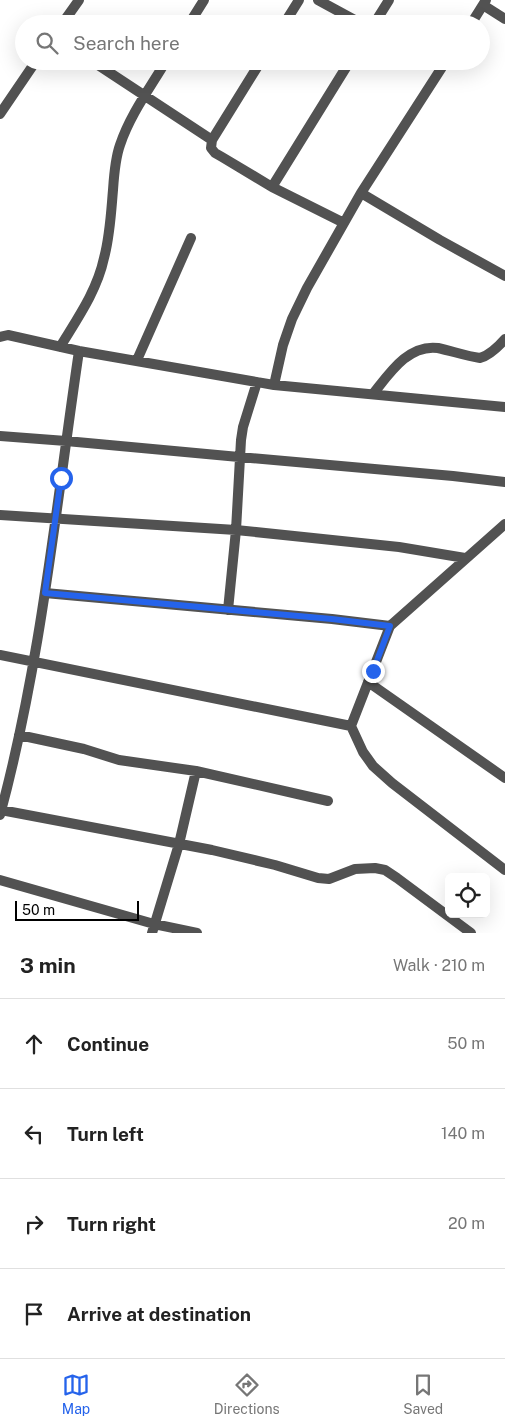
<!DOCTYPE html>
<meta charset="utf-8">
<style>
body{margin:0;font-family:"Public Sans",sans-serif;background:#f6f6f6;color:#222}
.controls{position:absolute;right:15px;bottom:15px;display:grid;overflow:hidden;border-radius:8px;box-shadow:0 5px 20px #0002}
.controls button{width:45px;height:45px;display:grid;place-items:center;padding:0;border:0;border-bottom:1px solid #e0e0e0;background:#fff;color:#222;font:25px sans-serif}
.scale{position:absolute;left:15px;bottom:12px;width:124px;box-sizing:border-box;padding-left:5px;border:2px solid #000;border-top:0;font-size:14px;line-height:18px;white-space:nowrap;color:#000;-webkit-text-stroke:4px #fff;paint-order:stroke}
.stop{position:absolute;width:15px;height:15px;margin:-11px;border:4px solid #2563eb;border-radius:50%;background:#fff}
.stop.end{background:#2563eb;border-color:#fff;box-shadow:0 1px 5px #0008}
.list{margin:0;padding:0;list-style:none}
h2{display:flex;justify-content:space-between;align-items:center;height:65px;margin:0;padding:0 20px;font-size:21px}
h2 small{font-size:16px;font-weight:400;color:#767676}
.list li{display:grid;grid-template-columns:32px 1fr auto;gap:15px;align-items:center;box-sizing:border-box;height:90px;padding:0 20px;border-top:1px solid #e0e0e0}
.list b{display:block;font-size:19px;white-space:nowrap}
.list em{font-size:16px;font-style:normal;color:#767676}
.icon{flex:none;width:28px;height:28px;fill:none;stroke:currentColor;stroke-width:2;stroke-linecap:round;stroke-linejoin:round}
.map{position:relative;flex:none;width:505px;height:933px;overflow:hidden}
.search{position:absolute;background:#fff;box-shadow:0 5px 20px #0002;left:15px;right:15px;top:15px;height:55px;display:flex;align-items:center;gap:12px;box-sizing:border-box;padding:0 18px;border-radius:28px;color:#767676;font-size:19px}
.sheet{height:425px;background:#fff}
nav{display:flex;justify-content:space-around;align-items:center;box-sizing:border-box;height:70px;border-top:1px solid #e0e0e0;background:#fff;font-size:14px;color:#767676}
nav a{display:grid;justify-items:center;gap:2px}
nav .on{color:#2563eb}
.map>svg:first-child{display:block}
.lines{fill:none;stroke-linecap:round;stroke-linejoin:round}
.minor{stroke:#525252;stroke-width:10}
.route{stroke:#2563eb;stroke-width:6}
</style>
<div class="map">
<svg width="505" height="933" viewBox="0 0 505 933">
<rect width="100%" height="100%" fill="#fff"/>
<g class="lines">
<path class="minor" d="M318 0 362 24
M483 5 505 19
M62 24 79 0
M189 24 204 0
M284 24 299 0
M374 24 389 0
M471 24 486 0
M92 61 212 140 261 61
M433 61 443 66
M0 114 36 61
M212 140 211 148 215 153 222 157 272 187 344 223
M272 187 350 61
M361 193 440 240 505 276
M0 337 8 335 79 351 274 385 505 407
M60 347C77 319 97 291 104 258 110 236 111 213 113 190 114 175 115 159 120 145 130 115 150 88 166 61
M137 360 191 238
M274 385 283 345 292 319 307 288 361 193 446 61
M373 394C389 374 408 344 438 348 452 351 466 356 480 358 490 355 498 347 505 339
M0 436 66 441 239 457 453 476 505 482
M0 515 236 530 399 547 465 558
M45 593 332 619 390 626 505 524
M228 610 236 530 241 440 243 427 257 382
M0 655 351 726 390 626
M368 682 505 778
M351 726 363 752 373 766 392 783 505 870
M19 735 84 749 119 760 196 771 328 801
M1 810 212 850 275 865 318 878 329 879 355 869 375 868 385 870 397 878 471 933
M0 815C41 663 56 506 79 351
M0 880 154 924 197 933
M152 933 179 844 196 771"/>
</g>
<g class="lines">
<path class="route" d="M61 478 45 593 332 619 390 626 373 671"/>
</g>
</svg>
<div class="controls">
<button><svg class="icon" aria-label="locate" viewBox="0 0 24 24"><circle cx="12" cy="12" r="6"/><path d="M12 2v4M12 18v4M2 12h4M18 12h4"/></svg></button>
</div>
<div class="scale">50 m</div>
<div class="stop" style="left:61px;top:478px"></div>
<div class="stop end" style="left:373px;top:671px"></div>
<div class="search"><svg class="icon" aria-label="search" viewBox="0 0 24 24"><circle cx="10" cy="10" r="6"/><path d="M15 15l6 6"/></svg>Search here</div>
</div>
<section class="sheet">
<h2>3 min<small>Walk · 210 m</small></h2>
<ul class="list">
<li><svg class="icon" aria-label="ahead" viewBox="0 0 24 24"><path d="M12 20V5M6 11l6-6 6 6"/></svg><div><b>Continue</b></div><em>50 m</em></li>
<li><svg class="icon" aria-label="left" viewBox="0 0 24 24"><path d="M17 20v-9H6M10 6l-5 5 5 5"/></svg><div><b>Turn left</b></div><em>140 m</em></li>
<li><svg class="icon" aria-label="right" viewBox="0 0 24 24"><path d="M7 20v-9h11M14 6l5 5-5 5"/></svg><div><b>Turn right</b></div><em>20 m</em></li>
<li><svg class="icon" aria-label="arrive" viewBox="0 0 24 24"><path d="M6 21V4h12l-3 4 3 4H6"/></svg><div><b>Arrive at destination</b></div></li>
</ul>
</section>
<nav>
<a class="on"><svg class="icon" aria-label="map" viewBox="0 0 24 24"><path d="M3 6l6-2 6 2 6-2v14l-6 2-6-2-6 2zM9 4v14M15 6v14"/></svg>Map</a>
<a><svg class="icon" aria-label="directions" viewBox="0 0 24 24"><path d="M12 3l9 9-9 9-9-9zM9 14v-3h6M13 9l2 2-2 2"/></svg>Directions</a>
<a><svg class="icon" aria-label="saved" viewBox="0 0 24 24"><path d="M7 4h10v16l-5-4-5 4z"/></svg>Saved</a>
</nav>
